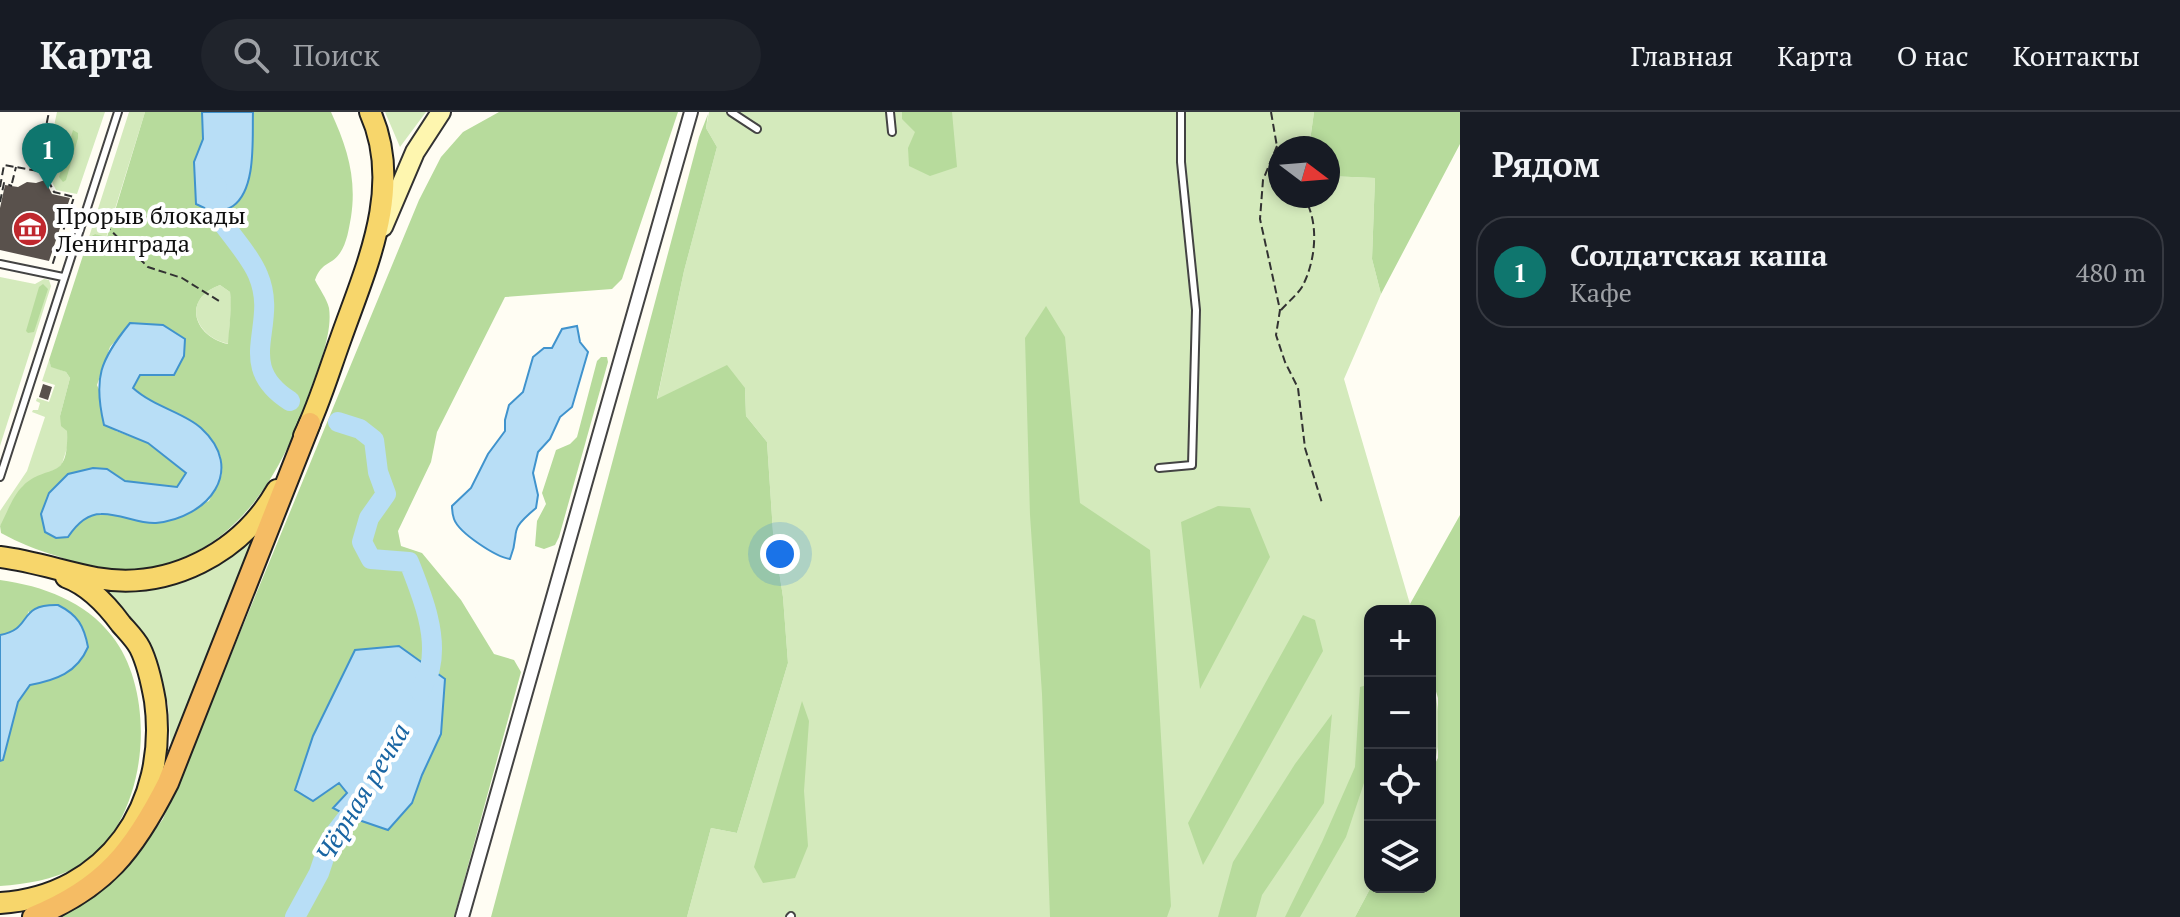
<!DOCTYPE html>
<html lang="ru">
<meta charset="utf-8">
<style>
body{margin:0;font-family:"PT Serif",serif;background:#20242c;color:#f1f3f6}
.controls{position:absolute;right:24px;bottom:24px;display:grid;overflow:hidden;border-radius:16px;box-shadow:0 4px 12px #0003}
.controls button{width:72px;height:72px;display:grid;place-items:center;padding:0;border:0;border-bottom:2px solid #363941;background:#171b24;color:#f1f3f6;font:40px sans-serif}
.compass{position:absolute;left:1268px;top:24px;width:72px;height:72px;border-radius:50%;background:#171b24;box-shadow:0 4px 12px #0003;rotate:106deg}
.you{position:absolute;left:780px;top:442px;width:28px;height:28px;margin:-20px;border:6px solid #fff;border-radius:50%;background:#1a73e8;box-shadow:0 0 0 12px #1a73e833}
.badge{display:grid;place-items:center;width:52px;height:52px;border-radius:50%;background:#0f766e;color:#fff;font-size:26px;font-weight:700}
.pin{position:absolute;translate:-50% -66px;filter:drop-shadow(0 2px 4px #0008)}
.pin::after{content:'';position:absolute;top:42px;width:28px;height:24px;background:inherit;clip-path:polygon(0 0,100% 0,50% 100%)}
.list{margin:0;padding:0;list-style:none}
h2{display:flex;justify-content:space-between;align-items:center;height:104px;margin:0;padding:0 32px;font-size:34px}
h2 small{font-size:26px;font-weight:400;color:#9ea1a6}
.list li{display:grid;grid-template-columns:52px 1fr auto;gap:24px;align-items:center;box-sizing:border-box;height:112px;margin:0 16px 16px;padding:0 16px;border:2px solid #363941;border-radius:32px}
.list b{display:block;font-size:30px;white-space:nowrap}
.list p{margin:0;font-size:26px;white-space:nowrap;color:#9ea1a6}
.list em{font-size:26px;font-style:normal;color:#9ea1a6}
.icon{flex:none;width:44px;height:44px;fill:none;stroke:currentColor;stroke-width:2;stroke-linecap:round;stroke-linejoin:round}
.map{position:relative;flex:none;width:1460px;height:805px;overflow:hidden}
header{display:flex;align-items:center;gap:48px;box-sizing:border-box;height:112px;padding:0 40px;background:#171b24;border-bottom:2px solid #363941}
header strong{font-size:38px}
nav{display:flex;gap:44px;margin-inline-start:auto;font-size:28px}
.search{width:560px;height:72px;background:#20242c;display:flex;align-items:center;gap:20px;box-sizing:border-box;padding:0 28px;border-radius:44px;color:#9ea1a6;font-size:30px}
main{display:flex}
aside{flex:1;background:#171b24}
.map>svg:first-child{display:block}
.green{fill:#d4eabc}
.forest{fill:#b7db9c;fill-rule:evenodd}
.water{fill:#b8def6;stroke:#4093cd;stroke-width:2}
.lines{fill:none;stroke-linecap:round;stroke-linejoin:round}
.river{stroke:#b8def6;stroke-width:20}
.building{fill:#59514c}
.service-casing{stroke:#434343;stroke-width:10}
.minor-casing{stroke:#434343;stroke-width:16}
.secondary-casing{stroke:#323232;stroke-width:22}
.primary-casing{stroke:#212121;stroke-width:24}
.trunk-casing{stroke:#212121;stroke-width:24}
.path{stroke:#323232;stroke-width:2;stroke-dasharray:8 4;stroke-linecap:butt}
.service{stroke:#fff;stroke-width:6}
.minor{stroke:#fff;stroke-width:12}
.secondary{stroke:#fef6af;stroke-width:18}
.primary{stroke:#f7d66b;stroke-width:20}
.trunk{stroke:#f5bc64;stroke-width:20}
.labels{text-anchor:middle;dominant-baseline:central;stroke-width:8;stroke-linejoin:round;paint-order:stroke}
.poi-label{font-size:24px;fill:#101010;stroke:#fff;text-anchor:start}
.water-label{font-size:26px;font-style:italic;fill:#1965a3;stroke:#fff}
</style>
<header>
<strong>Карта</strong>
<div class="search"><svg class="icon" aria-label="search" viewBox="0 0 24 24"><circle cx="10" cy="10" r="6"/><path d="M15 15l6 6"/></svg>Поиск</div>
<nav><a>Главная</a><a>Карта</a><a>О нас</a><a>Контакты</a></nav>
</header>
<main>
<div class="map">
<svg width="1460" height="805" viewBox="0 0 1460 805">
<rect width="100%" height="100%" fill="#fffdf3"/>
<path class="green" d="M57 0H105L77 82 56 78 45 56Z
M129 0H145L106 126 95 122 89 125Z
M385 0H426L400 35Z
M709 0H1314L1309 36H1280V84H1328V64L1375 66 1372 147 1381 182 1344 267 1412 499H1370L1371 775 1355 805H687L711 716 737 721 788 551 783 485 773 420 767 330 746 304 745 276 657 288 684 159 717 35 706 16Z
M0 165 35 172 44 167 49 168 51 174 0 334Z
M220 173 230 180C233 197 228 215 229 232 194 225 181 187 220 173Z
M49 248 51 254 66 260 70 266 60 304 67 319V336L62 352 52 361 41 364 0 414V399L27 359 45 305 32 300 33 298H38L40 291 36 289 37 286 49 290 55 273 42 269Z
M257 423 171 638 168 592 147 534 131 506 103 474 229 443Z
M1430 560C1439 591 1445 632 1430 661Z"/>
<path class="forest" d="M145 0H202L203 27 194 51 235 93C256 56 251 41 253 0H331C347 35 357 66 351 105 349 116 347 131 340 141 331 154 322 149 315 168 319 176 327 187 329 196 333 222 317 259 308 284 277 380 215 467 103 458 88 457 72 449 57 444 37 438 19 431 1 421L0 414C7 401 13 383 23 374 48 350 69 372 67 319L61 314 60 304 70 266 66 260 51 255 49 248 89 125 95 122 107 125ZM220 173 230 180C232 195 229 216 228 232 194 225 181 187 220 173ZM130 212 163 213 185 227 184 244 174 263H140L133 276C163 302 225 312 222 360 221 370 213 380 209 389L154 411 100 401 77 410 107 357 125 369 177 375 186 361 148 331 116 319 97 273 110 235Z
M499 0H678L622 167 612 177 505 185 437 320 431 350 398 419 401 434 422 441 461 488 494 542 514 548 521 560 454 805H55L97 780 131 750 163 707 419 88 441 45 463 20ZM326 600 422 663 412 691 334 696 347 681 339 671 313 624Z
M902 0H952L957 55 930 64 909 54 908 36 915 20 902 7Z
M1314 0H1460V32L1381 182 1372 147 1375 66 1328 64V36H1309Z
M708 2 706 16 717 35 684 159 657 287 727 253 745 276 746 304 767 330 773 420 783 485 788 551 737 721 711 716 687 805H491L699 25Z
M73 18 78 21V26L66 68 63 70 59 65Z
M43 172 48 177 34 220 28 221 26 219 39 175Z
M1046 194 1065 225 1080 391 1150 438 1171 794 1167 805H1050L1042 582 1030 403 1025 226Z
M601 245H607L608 250 559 425 555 433 544 437 535 434 537 409 546 392 542 381 556 338 570 332 577 325 597 249Z
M1218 394 1250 396 1270 445 1200 577 1181 410Z
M1460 403V805H1355L1371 775H1430V661L1438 646V586L1430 560V499H1412L1410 492Z
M0 468C43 474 85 489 112 524 160 585 148 714 77 755 52 768 27 772 0 774V649L3 647 18 590 30 573 29 499C23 513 15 520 0 523Z
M1303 503 1315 508 1323 539 1203 753 1188 711Z
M1370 572V653L1346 725 1300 805H1285L1322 730 1355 655 1360 575Z
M802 589 809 609 804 679 808 734 795 766 763 771 754 755Z
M1332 602 1324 691 1262 783 1256 805H1218L1233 750 1295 652Z"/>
<path class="water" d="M202 0H253C252 25 257 77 233 94 229 97 220 99 215 101L196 92 194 50 203 27Z
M130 211 163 213 185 227 184 244 174 263H140L133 276C154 295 185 301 201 316 247 358 208 406 156 411 138 412 119 401 101 402 86 402 76 413 68 425L56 426 45 420 41 402 49 381 68 362 93 356 107 357 125 369 177 375 186 361 148 331 104 313C93 266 100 248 130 211Z
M577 214 580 230 588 240 572 295 560 305 550 327 538 340 533 361 538 383 536 396C505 422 522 417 510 447 496 445 459 421 454 407 453 404 452 397 452 394L471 376 488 342 505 319V308L509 293 523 280 533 245 544 236H552L562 217Z
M58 493C78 503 84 514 88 535 77 561 56 568 30 573L18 590 3 648 0 649V523C34 517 16 492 58 493Z
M399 534 445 567 441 622 422 663 412 691 388 718 350 705 333 696 347 681 339 671 313 689 295 678 313 624 355 538Z"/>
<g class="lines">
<path class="river" d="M217 75 215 101C227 118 251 145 258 163 280 214 232 252 290 289
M338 310 360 317 374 328 378 360 386 382 369 406 362 430 371 447 409 450C421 481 438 521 430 556 429 563 423 572 420 579
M295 805 319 761 330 728 363 685"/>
</g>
<path class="building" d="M45 68 52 82 70 86 49 149 0 138V96L5 73 18 75 27 70 36 71Z
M43 272 52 275 48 288 39 285Z"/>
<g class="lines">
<g class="service-casing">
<path id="service" d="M731 0 757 17
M890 0 892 20
M0 152 63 165
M1159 356 1192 353 1196 198 1181 50V0
M0 365 118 0
M790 805 791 804"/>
</g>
<g class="minor-casing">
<path id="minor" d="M462 805 691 0"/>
</g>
<g class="secondary-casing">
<path id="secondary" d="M383 115 415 40 441 0"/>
</g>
<g class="primary-casing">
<path id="primary" d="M304 324C319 293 329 259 341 226 366 155 404 75 370 0
M0 445C33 449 64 460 96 466 169 479 241 441 277 378
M0 791C108 784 169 692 155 589 152 572 148 552 140 536 136 528 128 520 121 512 107 493 88 473 66 465"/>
</g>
<g class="trunk-casing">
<path id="trunk" d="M33 805C105 776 134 738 168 671L310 311"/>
</g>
<path class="path" d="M1271 0 1280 52
M1277 34 1263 68 1260 107 1280 198 1276 223 1285 250 1298 276 1305 336 1322 391
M37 58 49 0
M12 71 16 55
M0 75 4 53 44 60 54 80 74 85 52 154
M0 90 4 71 12 74
M96 104 148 155 182 166 219 189
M1281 198C1287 191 1297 183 1302 175 1316 149 1320 109 1303 84"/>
<use href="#service" class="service"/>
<use href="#minor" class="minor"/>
<use href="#secondary" class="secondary"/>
<use href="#primary" class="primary"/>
<use href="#trunk" class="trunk"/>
</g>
<defs>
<g id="museum-disc" transform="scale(1.8)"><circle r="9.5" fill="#c0282e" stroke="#fff"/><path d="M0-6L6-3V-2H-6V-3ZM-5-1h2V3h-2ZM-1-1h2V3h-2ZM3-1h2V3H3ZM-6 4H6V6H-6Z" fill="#fff"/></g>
</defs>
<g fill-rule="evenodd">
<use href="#museum-disc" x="30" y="117"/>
</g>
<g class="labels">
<g class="poi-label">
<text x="56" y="103">Прорыв блокады<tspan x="56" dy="28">Ленинграда</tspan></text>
</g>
<g class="water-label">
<text transform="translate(362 680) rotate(-59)">Чёрная речка</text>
</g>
</g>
</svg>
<div class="controls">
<button>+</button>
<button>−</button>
<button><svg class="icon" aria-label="locate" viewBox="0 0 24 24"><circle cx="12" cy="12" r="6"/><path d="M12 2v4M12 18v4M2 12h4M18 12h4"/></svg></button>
<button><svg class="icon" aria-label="layers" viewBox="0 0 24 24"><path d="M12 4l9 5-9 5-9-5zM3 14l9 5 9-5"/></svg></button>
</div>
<svg class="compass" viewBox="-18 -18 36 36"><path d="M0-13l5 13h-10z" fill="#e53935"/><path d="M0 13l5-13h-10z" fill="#9ea1a6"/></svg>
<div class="you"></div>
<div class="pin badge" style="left:48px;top:77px">1</div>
</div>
<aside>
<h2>Рядом<small></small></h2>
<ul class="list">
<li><span class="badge">1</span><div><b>Солдатская каша</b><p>Кафе</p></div><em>480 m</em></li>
</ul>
</aside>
</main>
